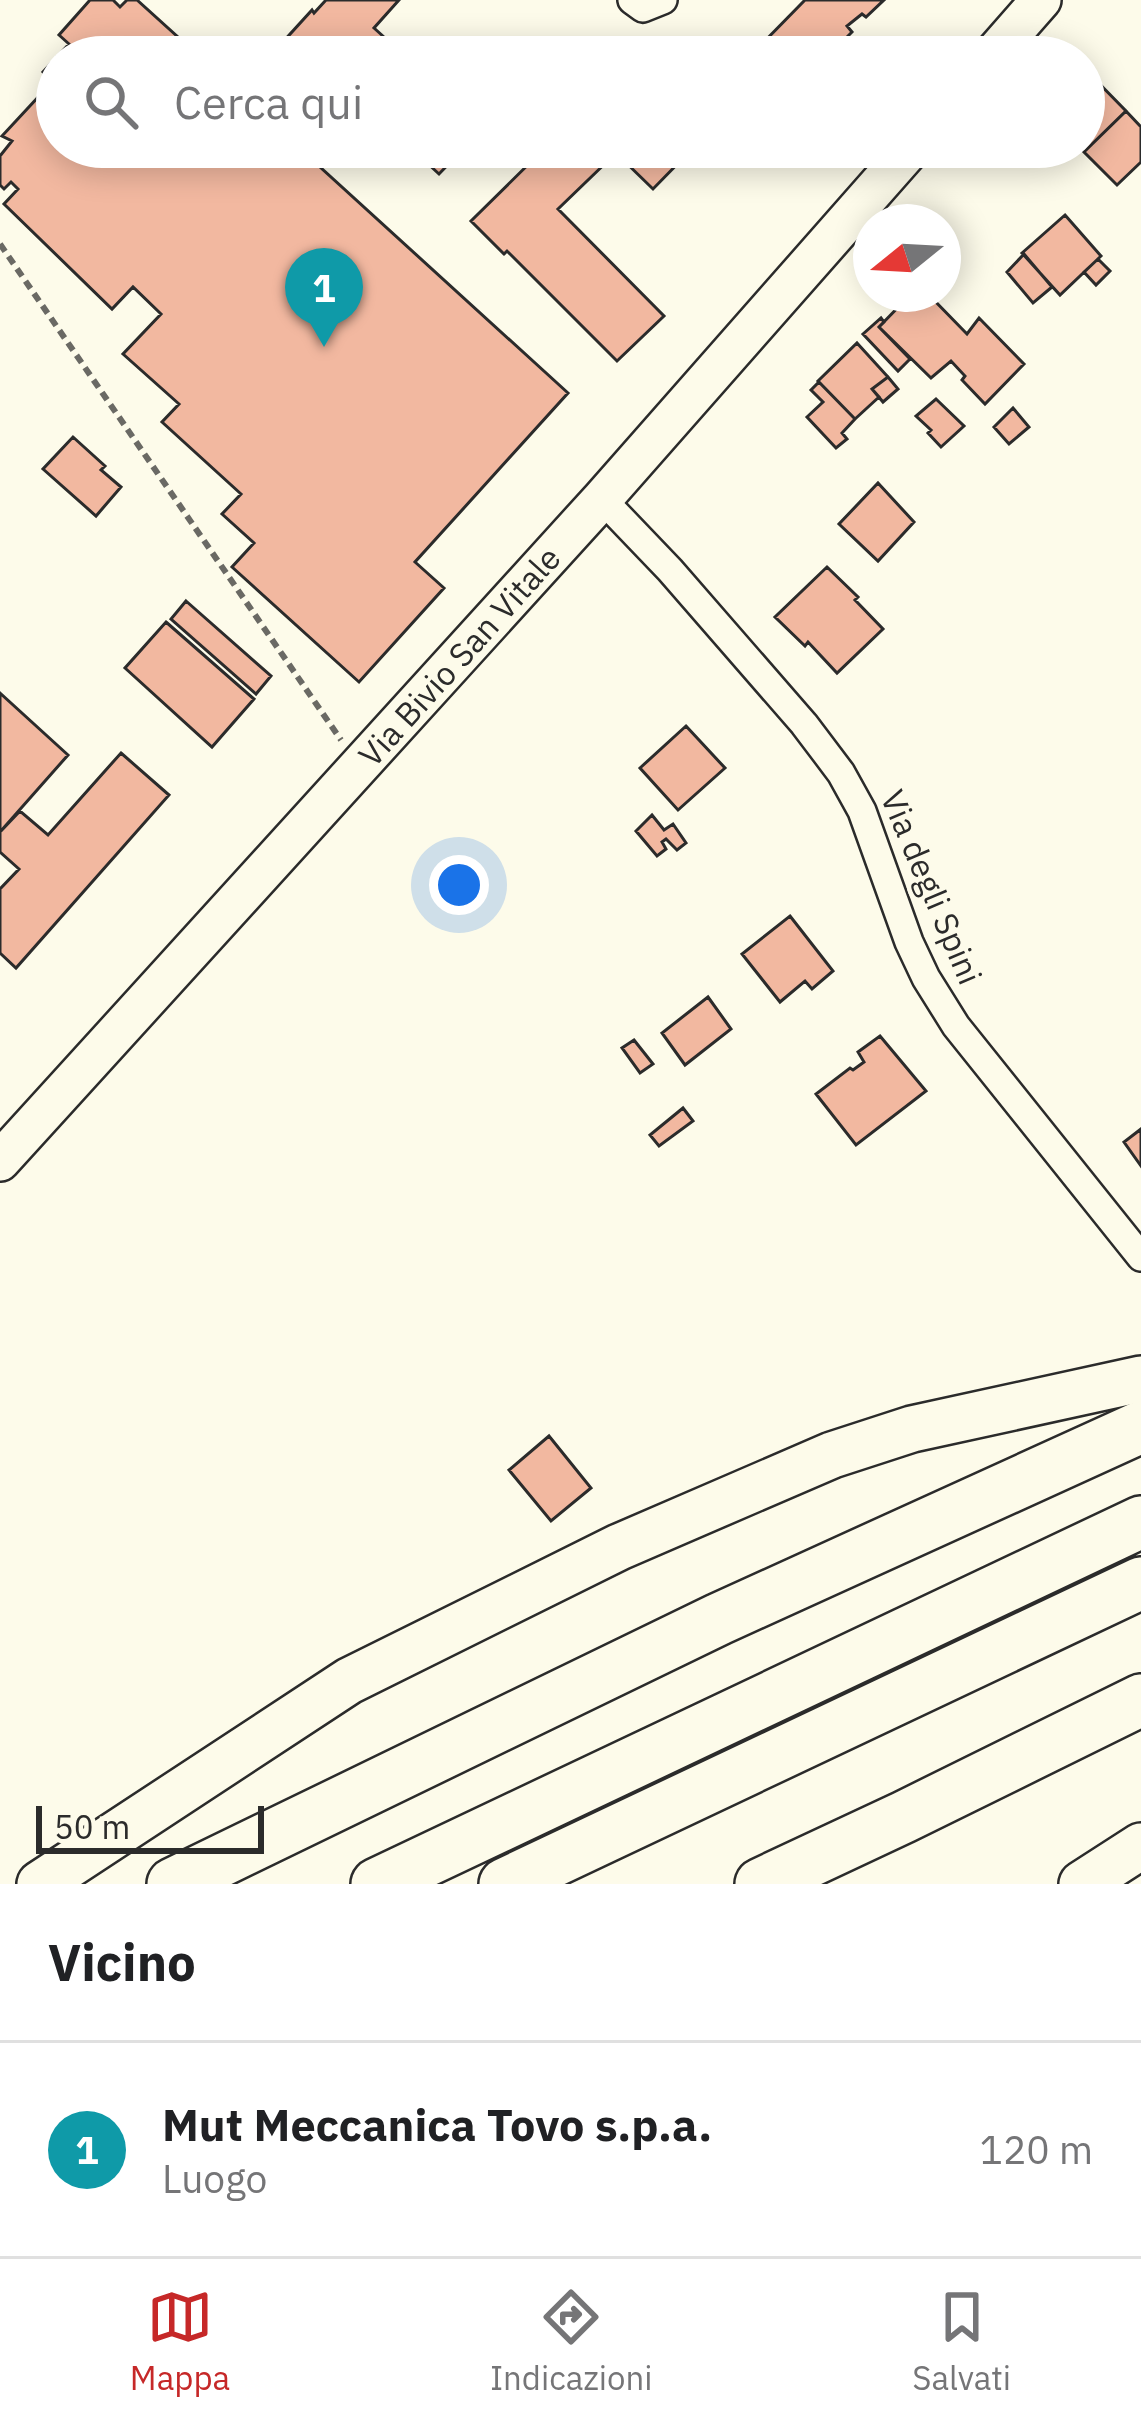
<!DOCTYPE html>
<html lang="it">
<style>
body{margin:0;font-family:"IBM Plex Sans",sans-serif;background:#f2f2f2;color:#202124}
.compass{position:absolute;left:853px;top:204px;width:108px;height:108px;border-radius:50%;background:#fff;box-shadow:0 6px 30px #0003;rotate:252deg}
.scale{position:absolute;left:36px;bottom:30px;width:228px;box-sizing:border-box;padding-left:12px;border:6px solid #2b2b2b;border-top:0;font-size:33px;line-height:42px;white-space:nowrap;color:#2b2b2b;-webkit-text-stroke:9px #fdfbea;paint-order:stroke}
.you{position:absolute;left:459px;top:885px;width:42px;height:42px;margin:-30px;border:9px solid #fff;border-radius:50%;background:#1a73e8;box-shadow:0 0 0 18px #1a73e833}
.badge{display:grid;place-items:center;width:78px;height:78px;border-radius:50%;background:#c62828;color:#fff;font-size:39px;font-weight:700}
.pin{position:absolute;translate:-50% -99px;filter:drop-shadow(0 3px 6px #0008)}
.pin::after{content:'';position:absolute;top:63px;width:42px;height:36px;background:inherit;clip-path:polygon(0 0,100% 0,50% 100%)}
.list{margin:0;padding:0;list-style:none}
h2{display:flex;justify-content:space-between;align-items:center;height:156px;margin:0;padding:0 48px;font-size:51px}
h2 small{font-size:39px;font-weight:400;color:#757577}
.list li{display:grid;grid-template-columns:78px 1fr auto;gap:36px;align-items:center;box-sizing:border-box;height:216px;padding:0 48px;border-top:3px solid #e0e0e0}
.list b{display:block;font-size:45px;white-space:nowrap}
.list p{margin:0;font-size:39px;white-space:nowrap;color:#757577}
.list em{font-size:39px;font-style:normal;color:#757577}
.icon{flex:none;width:66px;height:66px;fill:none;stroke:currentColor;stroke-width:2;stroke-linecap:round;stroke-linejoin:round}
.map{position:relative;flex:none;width:1141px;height:1884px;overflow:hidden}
.search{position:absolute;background:#fff;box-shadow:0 6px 30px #0003;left:36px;right:36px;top:36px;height:132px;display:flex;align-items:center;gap:30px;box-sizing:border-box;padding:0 42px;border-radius:66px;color:#757577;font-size:45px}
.sheet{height:372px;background:#fff}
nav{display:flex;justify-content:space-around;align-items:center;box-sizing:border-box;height:168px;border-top:3px solid #e0e0e0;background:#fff;font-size:33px;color:#757577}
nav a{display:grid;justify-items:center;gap:6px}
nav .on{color:#c62828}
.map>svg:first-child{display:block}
.building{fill:#f2b8a0;stroke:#2b2b2b;stroke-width:3}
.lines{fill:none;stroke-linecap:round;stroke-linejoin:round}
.street-casing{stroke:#2b2b2b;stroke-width:32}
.secondary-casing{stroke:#2b2b2b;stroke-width:44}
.primary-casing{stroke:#2b2b2b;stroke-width:50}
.highway-casing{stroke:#2b2b2b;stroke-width:56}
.path{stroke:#6a6964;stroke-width:6;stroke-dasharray:9 6;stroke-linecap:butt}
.street{stroke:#fdfbea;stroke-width:27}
.secondary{stroke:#fdfbea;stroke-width:39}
.primary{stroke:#fdfbea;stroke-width:45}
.highway{stroke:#fdfbea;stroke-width:51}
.labels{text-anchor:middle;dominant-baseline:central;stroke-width:9;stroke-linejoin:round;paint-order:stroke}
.street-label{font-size:33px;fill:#2b2b2b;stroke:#fdfbea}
</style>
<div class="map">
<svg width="1141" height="1884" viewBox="0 0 1141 1884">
<rect width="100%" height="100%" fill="#fdfbea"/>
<path class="building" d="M90 0H113L120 7 127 0H137L200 57H57V147H298L568 393 415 562 444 588 359 682 232 567 254 543 222 514 241 494 162 422 179 404 123 354 161 314 133 287 112 309 4 204 18 189 11 182 4 189 0 185V156L12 141 2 136 53 81 43 72 69 44 59 35Z
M326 0H399L374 28 406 57H298L282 43 312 10 314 13Z
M805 0H884L866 17 862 14 847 26 852 32 827 57H755L752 54Z
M1084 68 1126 111 1084 152 1079 147H1084Z
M1126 111 1141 127V162L1117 185 1084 152Z
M410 147H465L439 174Z
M546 147H694L653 189 616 153 558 209 664 316 617 361 507 251 504 254 471 221Z
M1065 215 1101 256 1060 295 1022 253Z
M1024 254 1052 287 1033 303 1007 272Z
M1098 259 1110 271 1096 285 1084 272Z
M911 294H928L967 334 979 318 1024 364 985 404 962 380 965 376 951 361 931 378 879 327Z
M881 318 884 322 879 327 910 359 898 371 863 334Z
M857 343 888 377 872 389 879 397 855 419 818 381Z
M888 377 898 389 883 402 872 389Z
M819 382 855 419 842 433 847 439 836 448 807 417 823 402 811 390Z
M936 399 964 426 941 447 928 433 931 430 916 416Z
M1013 408 1029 427 1009 444 994 427Z
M73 437 105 466 101 470 121 487 96 516 43 469Z
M878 483 914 522 878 561 839 524Z
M827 567 858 597 855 600 883 629 837 673 808 642 805 646 775 617Z
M186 601 271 676 256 694 171 619Z
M166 622 254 699 212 747 125 668Z
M0 693 68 755 0 832Z
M686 726 725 768 678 810 640 768Z
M121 753 169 795 16 968 0 953V889L19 869 0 852V832L20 811 48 835Z
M652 815 664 830 673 824 686 843 677 850 666 839 662 842 666 849 657 856 636 831Z
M790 916 833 971 812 989 805 981 780 1002 742 954Z
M708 997 731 1029 685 1065 662 1033Z
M880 1036 926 1091 856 1145 816 1094 850 1068 853 1070 864 1062 858 1052Z
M634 1040 653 1064 640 1073 622 1048Z
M683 1108 693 1121 659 1146 650 1135Z
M1141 1129V1166L1124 1142Z
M549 1436 591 1488 551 1521 509 1470Z"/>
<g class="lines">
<g class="street-casing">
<path id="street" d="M632 0 643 8 663 0
M602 499 670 570 804 724 841 773 862 811 909 942 926 978 956 1026 1141 1257"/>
</g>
<g class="secondary-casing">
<path id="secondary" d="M991 57 1041 0
M0 1161 602 499 912 147"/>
</g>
<g class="primary-casing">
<path id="primary" d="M40 1884 349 1681 619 1547 832 1455 912 1429 1141 1379
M1082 1884 1141 1846"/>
</g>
<g class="highway-casing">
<path id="highway" d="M173 1884 719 1619 1141 1427
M377 1884 1141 1522
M505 1884 1141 1583
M761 1884 904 1817 1141 1700"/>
</g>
<path class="path" d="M0 244 341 740"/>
<use href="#street" class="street"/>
<use href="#secondary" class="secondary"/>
<use href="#primary" class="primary"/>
<use href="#highway" class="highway"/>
</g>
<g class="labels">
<g class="street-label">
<text transform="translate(459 656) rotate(-48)">Via Bivio San Vitale</text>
<text transform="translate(932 887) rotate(67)">Via degli Spini</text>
</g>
</g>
</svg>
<svg class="compass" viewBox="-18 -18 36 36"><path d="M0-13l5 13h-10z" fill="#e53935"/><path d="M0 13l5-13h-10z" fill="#757577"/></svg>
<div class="scale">50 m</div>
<div class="you"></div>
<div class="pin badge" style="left:324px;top:347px;background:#0f9aa8">1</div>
<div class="search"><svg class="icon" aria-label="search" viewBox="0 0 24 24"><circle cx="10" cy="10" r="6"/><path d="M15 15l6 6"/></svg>Cerca qui</div>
</div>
<section class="sheet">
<h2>Vicino<small></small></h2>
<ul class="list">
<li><span class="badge" style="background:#0f9aa8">1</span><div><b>Mut Meccanica Tovo s.p.a.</b><p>Luogo</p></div><em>120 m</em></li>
</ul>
</section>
<nav>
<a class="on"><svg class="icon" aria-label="map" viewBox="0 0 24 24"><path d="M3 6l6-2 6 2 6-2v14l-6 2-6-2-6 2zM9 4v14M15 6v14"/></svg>Mappa</a>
<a><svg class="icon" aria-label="directions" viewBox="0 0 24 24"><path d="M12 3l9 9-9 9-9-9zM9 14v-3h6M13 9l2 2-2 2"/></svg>Indicazioni</a>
<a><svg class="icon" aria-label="saved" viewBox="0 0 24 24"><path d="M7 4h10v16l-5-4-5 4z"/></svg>Salvati</a>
</nav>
